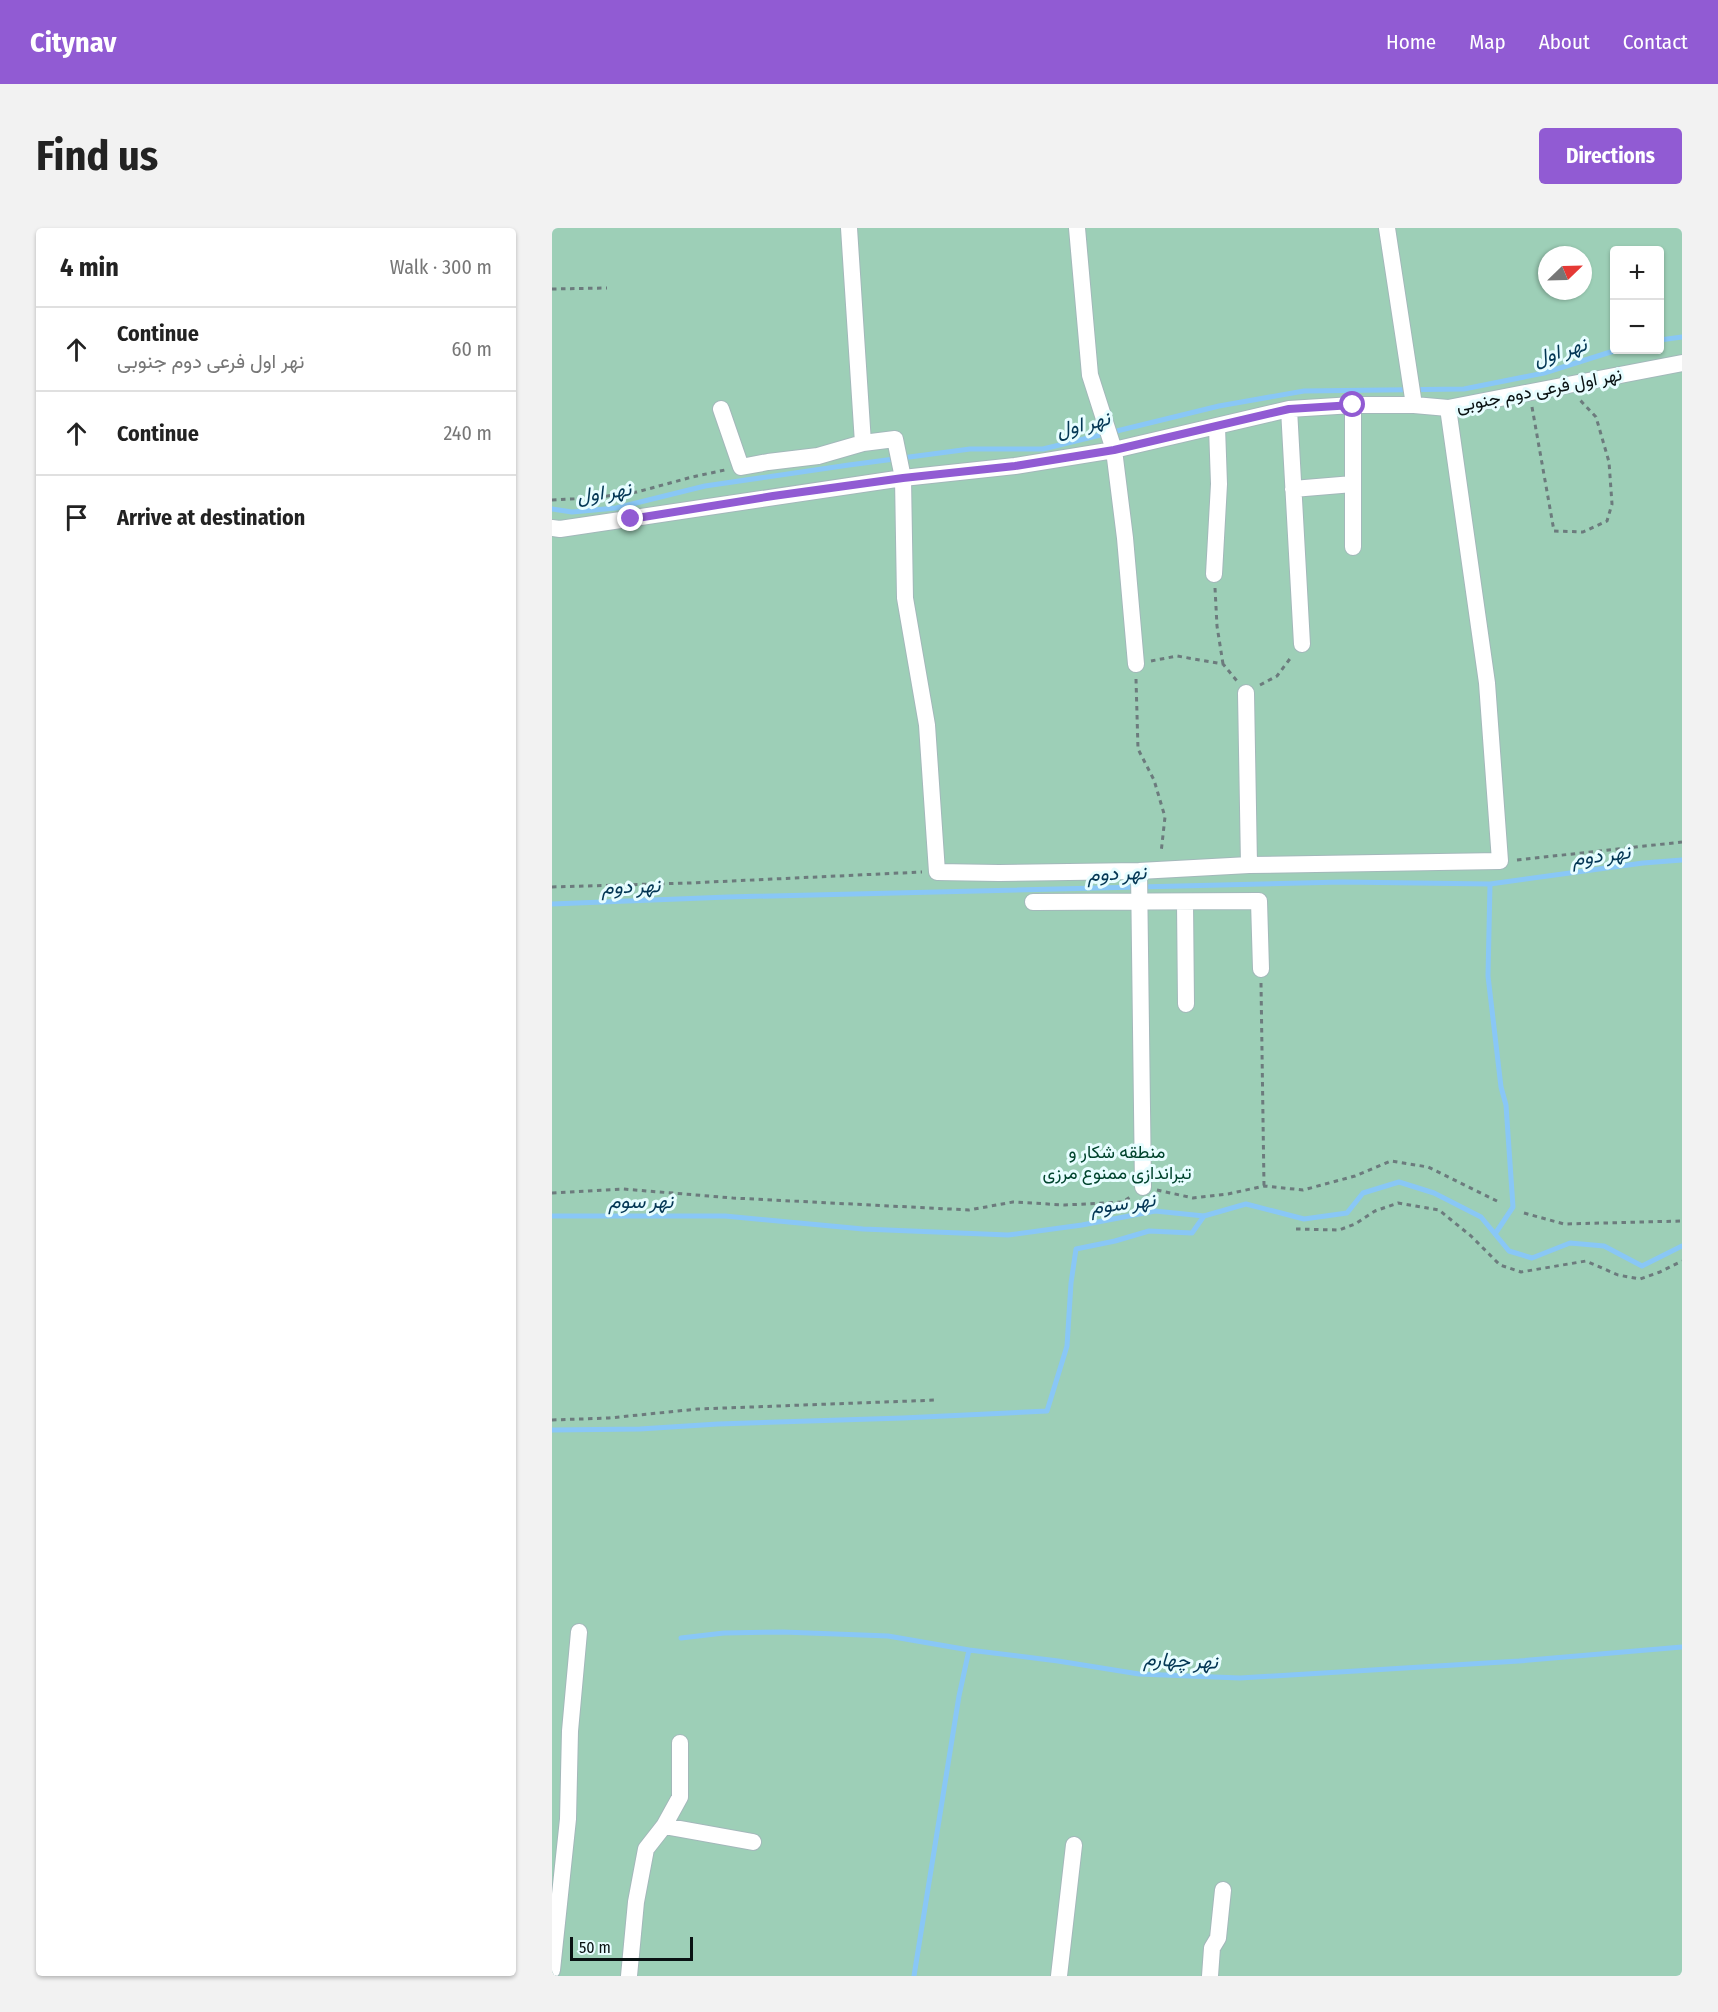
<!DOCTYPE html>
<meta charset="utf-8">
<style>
body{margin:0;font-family:"Fira Sans Condensed",Vazirmatn,sans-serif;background:#f2f2f2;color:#222}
.controls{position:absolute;right:18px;top:18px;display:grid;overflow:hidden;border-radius:6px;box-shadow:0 2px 4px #0004}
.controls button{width:54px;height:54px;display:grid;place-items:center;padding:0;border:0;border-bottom:2px solid #e0e0e0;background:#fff;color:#222;font:30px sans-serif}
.compass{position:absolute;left:986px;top:18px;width:54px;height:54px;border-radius:50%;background:#fff;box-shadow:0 2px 4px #0004;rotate:67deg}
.scale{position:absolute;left:18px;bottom:15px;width:123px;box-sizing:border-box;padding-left:6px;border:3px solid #0a1213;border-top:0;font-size:16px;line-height:21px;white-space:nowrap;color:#0a1213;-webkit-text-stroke:4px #e7fdff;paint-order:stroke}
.stop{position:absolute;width:18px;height:18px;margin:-14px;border:4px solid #915bd3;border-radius:50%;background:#fff}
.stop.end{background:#915bd3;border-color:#fff;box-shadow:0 2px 6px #0008}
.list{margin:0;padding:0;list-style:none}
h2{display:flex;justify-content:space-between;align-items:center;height:78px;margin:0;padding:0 24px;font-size:26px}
h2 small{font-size:20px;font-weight:400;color:#767676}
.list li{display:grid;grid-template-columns:39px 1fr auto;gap:18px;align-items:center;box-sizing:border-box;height:84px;padding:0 24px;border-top:2px solid #e0e0e0}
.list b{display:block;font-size:22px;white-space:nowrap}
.list p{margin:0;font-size:20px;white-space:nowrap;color:#767676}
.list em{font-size:20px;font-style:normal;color:#767676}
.icon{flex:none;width:33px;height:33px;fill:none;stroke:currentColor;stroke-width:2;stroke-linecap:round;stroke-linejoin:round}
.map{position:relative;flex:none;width:1130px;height:1748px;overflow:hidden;border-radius:6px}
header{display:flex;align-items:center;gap:36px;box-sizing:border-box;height:84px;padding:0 30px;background:#915bd3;color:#fff}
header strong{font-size:28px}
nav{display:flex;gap:33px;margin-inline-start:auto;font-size:21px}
.intro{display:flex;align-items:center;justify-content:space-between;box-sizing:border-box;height:144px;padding:0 36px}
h1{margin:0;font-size:42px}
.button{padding:15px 27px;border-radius:6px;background:#915bd3;color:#fff;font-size:21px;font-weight:700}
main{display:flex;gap:36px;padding:0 36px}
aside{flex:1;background:#fff;border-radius:6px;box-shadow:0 2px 4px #0004}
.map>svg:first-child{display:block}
.green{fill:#9dcfb7;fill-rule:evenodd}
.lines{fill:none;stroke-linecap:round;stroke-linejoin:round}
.stream{stroke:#89c7f6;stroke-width:5}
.minor-casing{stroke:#a3b8ba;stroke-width:18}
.path{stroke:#6c7b7d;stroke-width:3;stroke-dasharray:4.5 4.5;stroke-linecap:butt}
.minor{stroke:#fff;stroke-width:16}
.route{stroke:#915bd3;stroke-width:8}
.labels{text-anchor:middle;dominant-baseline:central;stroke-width:6;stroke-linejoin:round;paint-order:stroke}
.street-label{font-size:18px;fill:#0a1213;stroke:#e7fdff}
.park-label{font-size:18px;fill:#00442d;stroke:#e7fdff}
.water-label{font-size:20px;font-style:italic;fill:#033654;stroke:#e7fdff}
</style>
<header>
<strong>Citynav</strong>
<nav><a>Home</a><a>Map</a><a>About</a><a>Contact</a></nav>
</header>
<div class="intro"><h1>Find us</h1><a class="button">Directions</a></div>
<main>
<aside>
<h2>4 min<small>Walk · 300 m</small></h2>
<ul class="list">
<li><svg class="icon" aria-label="ahead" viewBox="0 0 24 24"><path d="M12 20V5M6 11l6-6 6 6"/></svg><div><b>Continue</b><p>نهر اول فرعی دوم جنوبی</p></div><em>60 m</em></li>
<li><svg class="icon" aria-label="ahead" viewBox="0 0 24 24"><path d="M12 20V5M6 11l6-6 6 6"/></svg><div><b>Continue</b></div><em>240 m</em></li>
<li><svg class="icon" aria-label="arrive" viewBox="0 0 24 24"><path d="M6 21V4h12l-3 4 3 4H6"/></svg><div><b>Arrive at destination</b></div></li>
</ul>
</aside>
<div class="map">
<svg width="1130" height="1748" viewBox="0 0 1130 1748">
<rect width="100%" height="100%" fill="#d9f0f2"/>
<path class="green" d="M0 0H1130V1748H0ZM1062 22H1108V122H1062ZM995 27H1031V63H995Z"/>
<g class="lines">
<path class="stream" d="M1108 112 1130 109
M0 281 20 284 64 280 153 258 297 237 418 221H491L667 178 752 163 912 161 992 145 1065 122
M938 656 936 748 949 859 954 877 961 979 943 1006
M0 676 176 669 790 654 938 656 1091 635 1130 632
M0 988H173L311 1001 456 1007 530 997 603 983 652 988 694 976 752 991 795 985 811 965 847 954 882 965 929 989 957 1023 980 1030 1018 1015 1052 1018 1090 1038 1130 1018
M0 1202 88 1201 166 1196 351 1190 495 1183 515 1118 519 1055 524 1021 563 1013 597 1003 640 1005 652 988
M129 1410 172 1405 231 1404 336 1408 417 1422 506 1433 587 1446 688 1450 967 1433 1130 1419
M362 1748 407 1468 417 1422"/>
<g class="minor-casing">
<path id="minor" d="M297 0 311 215 343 211 351 250 353 370 375 497 385 644 447 645 587 643 697 637 948 633 935 455 896 180
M525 0 538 147 562 222 573 310 584 436
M835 0 862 177
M801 177V319
M169 181 189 239 216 234 266 228 311 215
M737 181 750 416
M741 261 801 256
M0 300 8 301 351 250 463 238 562 222 737 181 801 177H862L896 180 1130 135
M662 346 667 256 665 199
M694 465 697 637
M587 643 591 959
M481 674 707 673 709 741
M633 674 634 776
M112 1598 201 1614
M0 1742 16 1591 18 1503 27 1404
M77 1748 84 1674 94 1621 112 1598 128 1569V1515
M507 1748 522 1617
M658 1748 660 1720 666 1710 671 1662"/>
</g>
<path class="path" d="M0 61 55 60
M980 179 1002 303 1031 304 1055 293 1060 276 1057 234 1044 189 1028 172
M0 272 40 270 85 264 140 249 173 242
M663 360 665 398 671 436
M599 433 625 428 671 436 685 453
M584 451 586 521 602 552 613 589 609 625
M708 457 725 448 740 428
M965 632 1130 614
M0 659 137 655 370 644
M709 755 712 958
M605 962 641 970 676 966 712 958 751 962 803 948 839 933 876 939 945 973
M0 965 71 961 181 970 417 982 461 974 513 977 571 974 578 969
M972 985 1012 996 1130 993
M744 1001 787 1002 803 996 823 983 846 975 887 982 919 1008 948 1037 969 1044 1034 1033 1066 1047 1088 1051 1108 1044 1130 1033
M0 1192 57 1190 146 1181 385 1172"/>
<use href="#minor" class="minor"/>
</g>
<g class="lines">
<path class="route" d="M79 291 221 268 351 250 463 238 562 222 737 181 801 177"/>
</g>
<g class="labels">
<g class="street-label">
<text transform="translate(987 162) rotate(-11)">نهر اول فرعی دوم جنوبی</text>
</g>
<g class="park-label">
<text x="565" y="924">منطقه شکار و<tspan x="565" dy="21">تیراندازی ممنوع مرزی</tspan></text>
</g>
<g class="water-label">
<text transform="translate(1008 123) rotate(-17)">نهر اول</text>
<text transform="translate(531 196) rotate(-14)">نهر اول</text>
<text transform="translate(52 264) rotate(-8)">نهر اول</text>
<text transform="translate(1049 627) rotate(-7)">نهر دوم</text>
<text transform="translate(565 645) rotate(-2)">نهر دوم</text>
<text transform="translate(79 658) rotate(-2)">نهر دوم</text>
<text x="89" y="973">نهر سوم</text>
<text transform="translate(571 975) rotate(-7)">نهر سوم</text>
<text transform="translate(629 1432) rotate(3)">نهر چهارم</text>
</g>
</g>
</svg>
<div class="controls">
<button>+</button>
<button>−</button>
</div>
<svg class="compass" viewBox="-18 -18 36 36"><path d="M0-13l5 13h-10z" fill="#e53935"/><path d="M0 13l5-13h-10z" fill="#767676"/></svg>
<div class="scale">50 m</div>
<div class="stop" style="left:801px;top:177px"></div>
<div class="stop end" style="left:79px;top:291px"></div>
</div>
</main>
